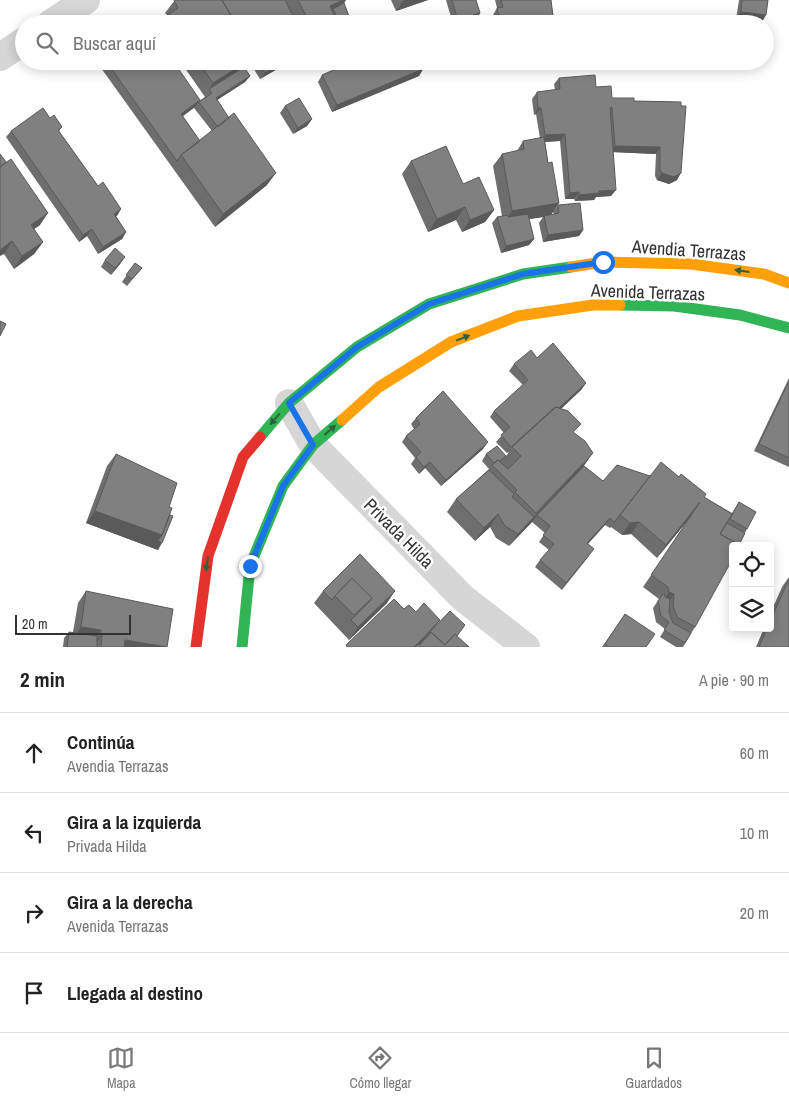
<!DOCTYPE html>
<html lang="es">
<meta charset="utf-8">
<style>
body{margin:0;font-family:"Archivo Narrow",sans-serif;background:#f6f6f6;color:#222}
.controls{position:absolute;right:15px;bottom:15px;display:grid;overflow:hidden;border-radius:5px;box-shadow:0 2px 12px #0003}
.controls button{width:45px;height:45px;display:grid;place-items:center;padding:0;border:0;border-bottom:1px solid #e0e0e0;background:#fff;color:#222;font:25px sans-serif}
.scale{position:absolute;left:15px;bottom:12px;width:116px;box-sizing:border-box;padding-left:5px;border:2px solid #323232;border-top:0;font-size:14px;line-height:18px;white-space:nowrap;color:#323232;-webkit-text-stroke:4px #fff;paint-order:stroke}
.stop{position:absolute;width:15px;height:15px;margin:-11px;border:4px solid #1a73e8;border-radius:50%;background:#fff}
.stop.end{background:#1a73e8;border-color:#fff;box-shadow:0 1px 5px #0008}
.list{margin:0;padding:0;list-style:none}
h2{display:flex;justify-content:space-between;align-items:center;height:65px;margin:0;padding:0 20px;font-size:21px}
h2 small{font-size:16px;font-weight:400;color:#767676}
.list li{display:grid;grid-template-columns:32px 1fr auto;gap:15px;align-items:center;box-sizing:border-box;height:80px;padding:0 20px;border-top:1px solid #e0e0e0}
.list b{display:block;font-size:19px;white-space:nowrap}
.list p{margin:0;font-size:16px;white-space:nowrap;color:#767676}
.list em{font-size:16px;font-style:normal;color:#767676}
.icon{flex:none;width:28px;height:28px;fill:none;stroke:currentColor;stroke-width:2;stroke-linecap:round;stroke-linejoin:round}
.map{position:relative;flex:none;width:789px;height:647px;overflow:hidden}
.search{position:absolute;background:#fff;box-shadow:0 2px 12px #0003;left:15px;right:15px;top:15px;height:55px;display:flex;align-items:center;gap:12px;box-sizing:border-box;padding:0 18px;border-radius:28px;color:#767676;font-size:19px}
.sheet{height:385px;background:#fff}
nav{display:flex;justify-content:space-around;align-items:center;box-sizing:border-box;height:70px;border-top:1px solid #e0e0e0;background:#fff;font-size:14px;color:#767676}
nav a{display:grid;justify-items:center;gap:2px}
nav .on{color:#7a7a7a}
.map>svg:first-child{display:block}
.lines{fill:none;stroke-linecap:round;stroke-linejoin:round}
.street{stroke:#d6d6d6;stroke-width:28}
.fast{stroke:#30b455;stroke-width:11}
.slow{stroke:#ff9f0a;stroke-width:11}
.jam{stroke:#e5322d;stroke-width:11}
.wall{fill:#6e6e6e;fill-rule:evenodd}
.shaded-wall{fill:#5a5a5a}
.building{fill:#808080;stroke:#5a5a5a}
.oneway{fill:#31603e}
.route{stroke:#1a73e8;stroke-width:6}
.labels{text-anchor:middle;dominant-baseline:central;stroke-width:5;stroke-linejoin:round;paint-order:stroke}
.street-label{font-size:18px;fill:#323232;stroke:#fff}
</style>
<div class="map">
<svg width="789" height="647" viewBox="0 0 789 647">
<rect width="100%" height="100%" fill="#fff"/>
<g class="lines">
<path class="street" d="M50 24 86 0
M0 57 24 41
M289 403 313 445 463 598 526 647"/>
<path class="fast" d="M620 305 674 306 740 315 789 328
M260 437 289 403 357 347 429 304 523 274 571 267
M242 647 250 566 283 486 313 445 342 420"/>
<path class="slow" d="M571 267 603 262 691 264 764 274 789 283
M342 420 379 387 451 342 518 316 593 305H620"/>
<path class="jam" d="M196 647 208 556 243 457 260 437"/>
</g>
<path class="wall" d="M175 0H346L344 3 350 19 346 24H333L331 19 328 24H160L167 15 165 13Z
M391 0H428L396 11Z
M446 0H476L480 13 476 20 467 22V24H453Z
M495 0H551L554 24H494L493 15 497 8Z
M739 0H768L762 22 736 19Z
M106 61 199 101 205 97 180 61H291L260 79 252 66 246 70 250 76 245 82 217 100 267 185 215 227 101 68ZM195 107 194 108 212 131 200 141 183 116Z
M423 69 419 76 332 112 318 82 322 75Z
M559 78 596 87 612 98 634 101 681 102 677 180 669 184 657 180 655 176 656 154 613 152 611 196 596 197 594 200 575 201 574 199H565L560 141 545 142 548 163 559 203 551 215 554 214 553 212 558 205 583 230 579 236 543 242 539 223 543 217 529 219 534 239 529 245 501 253 492 223 497 217 502 216 493 166 502 154 517 151 523 141 540 138 536 114 534 115 532 99 537 92 555 90 554 84Z
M285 106 312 119 307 126 293 134 280 113Z
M50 118 62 127 59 131 98 186 121 209 116 216 126 232 122 239 98 254 87 236 79 242 6 137 11 131Z
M0 154 40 225 34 229 43 242 34 254 14 269 4 254Z
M411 161 463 184 494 210 485 222 462 232 456 220 428 232 402 174Z
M125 257 120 264 111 275 101 267 105 260Z
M135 263 142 268 127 286 122 282Z
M537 358 586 383 581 390 561 409 574 433 584 466 603 481 704 497 732 513 739 502 747 529 695 627 683 647H676L660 637 665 629 656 622 653 608 659 599 643 587 692 515 657 558 631 534 622 535 611 527 610 528 605 525 588 544 589 556 562 590 535 567 540 560 549 550 539 542 545 533 532 522 509 546 496 538 490 527 475 541 447 512 456 499 489 469 482 461 486 454 506 456 509 452 507 453 496 442 504 433 490 417 494 411 523 385 509 371 514 364Z
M789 378V467L754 451Z
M416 418 483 449 441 486 425 468 419 474 411 464 415 458 402 442 406 436 414 429 411 424Z
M116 454 169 507 170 515 158 550 86 523 107 466Z
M789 577V647H756L764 628H770V614L782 587Z
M86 591 167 647H63L64 638 69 632H73L78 603Z
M323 591 387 603 349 640 314 603Z
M625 614 646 647H602Z"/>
<path class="shaded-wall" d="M343 0H346L339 10 333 9 329 15 330 6Z
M404 0H428L396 11Z
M741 12 766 15 762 22 736 19Z
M480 13 476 20 463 24 465 18Z
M334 15 328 24H314Z
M350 19 346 24H340Z
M505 20 503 24H498L500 22Z
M248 61H255L252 66 211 91 209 89 213 83Z
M284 61H291L260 79 265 73Z
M423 69 419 76 332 112 337 105Z
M250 76 245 82 211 104 216 98Z
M200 100 195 107 176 121 181 114Z
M538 108H541L536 114 534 115Z
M312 119 307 126 293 134 298 128Z
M565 134 560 141 541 142 545 135Z
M615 146 660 147 656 154 610 152Z
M276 173 267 185 215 227 223 214Z
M662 173H681L677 180 669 184 657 180Z
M616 190 611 196 596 197 594 200 575 201 579 195 599 191Z
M579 192 574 199H565L570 193Z
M559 203 550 216 503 223 512 211Z
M465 207 456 220 428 232 437 219Z
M121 209 117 216 109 220 114 214Z
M494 210 485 222 462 232 470 220Z
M48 213 40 225 22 237 31 225Z
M92 229 87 236 79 242 83 235Z
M583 230 579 236 543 242 548 235Z
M126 232 122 239 98 254 103 247Z
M534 239 529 245 501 253 506 246Z
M12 241 4 254 0 256V250Z
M43 242 34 254 14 269 22 256Z
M125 257 120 264 111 275 115 268Z
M586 383 581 390 552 417 556 411Z
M488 442 483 449 441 486 446 480Z
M593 453 581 470 537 515 532 522 509 546 518 534Z
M430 462 425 468 419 474 424 467Z
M706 494 692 515 657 558 666 545Z
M95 511 162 535V543L158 550 86 523Z
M498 514 490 527 475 541 484 528Z
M610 518 605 525 582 550 587 543Z
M639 522 631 534 622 535 630 523Z
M395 591 387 603 349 640 358 627Z
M669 592 674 594 666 606 661 604Z
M440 620 422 645H419L420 644 417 647H414Z
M81 627 101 630 92 642 72 640Z
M101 634H102L94 647H92Z
M125 640 165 647H121Z"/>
<path class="building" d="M174 0H222L236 24H171L166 16 178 8Z
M222 0H285L297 24H236Z
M298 0H343L330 6 334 15 314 24H310Z
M452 0H476L480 13 465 18 467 24H459Z
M501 0H551L554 24H506L505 20 500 22 497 8 503 7Z
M742 0H768L766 15 741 12Z
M344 3 350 19 340 23 333 9Z
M404 16 407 24H388L387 22Z
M106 61H173L200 100 181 114 200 141 181 155 177 161Z
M198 61H248L213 83Z
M258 61H284L265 73Z
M354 61H420L423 69 337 105 322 75Z
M244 67 250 76 216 98 229 118 218 127 199 102 212 93 209 89Z
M595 75 596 87 611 86 612 98H634V101L681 102V106H686L681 173 674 177 662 173 660 170V147L615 146 612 107 610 108 616 190 599 191V193L579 195V192L570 193 565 134 545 135 541 108H538L537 92 560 89 559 78Z
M299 98 312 119 298 128 285 106Z
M43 108 50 118 54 115 62 127 58 130 98 186 103 182 121 209 114 214 126 232 103 247 92 229 83 235 11 131Z
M234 113 276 173 223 214 181 155Z
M544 137 548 163 552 162 559 203 512 211 502 154 524 149 523 141Z
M446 146 463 184 479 177 494 210 470 220 465 207 437 219 411 161Z
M0 154 6 162 0 167Z
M11 159 48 213 31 225 43 242 22 256 12 241 0 250V167Z
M580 203 583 230 548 235 544 216 559 213 558 205Z
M528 214 534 239 506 246 497 217 508 215V217Z
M115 248 125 257 115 268 105 260Z
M135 263 142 268 132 279 126 275Z
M0 321 6 324 0 336Z
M553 343 586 383 559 408 556 407 554 408 511 447 501 435 510 427 494 411 528 380 514 364 531 350 537 358Z
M789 381V458L759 444Z
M443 391 488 442 446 480 430 462 424 467 416 457 421 452 406 436 420 424 416 418Z
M556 407 568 411 581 424 573 432 585 441 593 453 536 513 515 492 517 490 492 465 498 460 508 469 521 456 512 447Z
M497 446 506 456 500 461 498 460 494 463 486 454Z
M116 454 177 483 169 507 172 508 162 535 95 511Z
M661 462 679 477 681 474 706 494 704 497 732 514 720 534 740 545 733 546V558L695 627 677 617 673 606 674 594 669 592 668 587 651 575 700 502 666 545 639 522 630 523 620 515Z
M617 465 650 476 616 520 614 522 610 518 587 543 594 549 566 583 540 560 554 544 543 535 550 526 537 515 584 466 603 481Z
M489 470 514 494 512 497 534 517 518 534 505 526 498 514 484 528 456 499Z
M739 502 756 512 747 529 730 519Z
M170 515 173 516 162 543 158 541 162 535Z
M727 523 745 533 739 545 720 534Z
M360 554 395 591 358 627 351 620 369 602 372 598 352 578 335 596 332 600 323 591Z
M352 578 372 598 354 615 335 596Z
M789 579V647H759L767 628H770V621Z
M86 591 173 609 167 647 125 640 124 647H101L102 634H101V630L81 627Z
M664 593 665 597 670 599 669 612 673 623 691 633 685 643 664 630 669 622 661 616 658 601Z
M394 599 404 609 409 605 416 612 424 603 440 620 414 647H347L346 645Z
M450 611 465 625 457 636 455 634 445 645 431 632 426 638H424Z
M625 614 655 634 646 647H609L605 644Z
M69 632 97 636V647H67Z
M431 632 445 645 455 634 469 647H418Z"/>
<defs><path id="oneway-solid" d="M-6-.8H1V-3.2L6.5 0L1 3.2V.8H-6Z" transform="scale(1.25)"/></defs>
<g class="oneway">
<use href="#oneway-solid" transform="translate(742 271) rotate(-172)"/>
<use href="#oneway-solid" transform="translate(463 338) rotate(-21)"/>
<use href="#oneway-solid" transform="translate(275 419) rotate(131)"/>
<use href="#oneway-solid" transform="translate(330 430) rotate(-41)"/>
<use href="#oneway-solid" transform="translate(207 564) rotate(98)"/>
</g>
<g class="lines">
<path class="route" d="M250 566 283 486 313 445 289 403 357 347 429 304 523 274 603 262"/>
</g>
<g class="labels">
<g class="street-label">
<text transform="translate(689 250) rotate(4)">Avendia Terrazas</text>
<text transform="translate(648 292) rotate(2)">Avenida Terrazas</text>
<text transform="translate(399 533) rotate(45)">Privada Hilda</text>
</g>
</g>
</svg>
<div class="controls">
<button><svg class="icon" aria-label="locate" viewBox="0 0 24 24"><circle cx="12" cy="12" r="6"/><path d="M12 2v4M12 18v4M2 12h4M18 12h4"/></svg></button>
<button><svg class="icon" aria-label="layers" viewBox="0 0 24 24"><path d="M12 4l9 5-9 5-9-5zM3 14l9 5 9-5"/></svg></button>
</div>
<div class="scale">20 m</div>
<div class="stop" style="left:603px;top:262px"></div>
<div class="stop end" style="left:250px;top:566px"></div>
<div class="search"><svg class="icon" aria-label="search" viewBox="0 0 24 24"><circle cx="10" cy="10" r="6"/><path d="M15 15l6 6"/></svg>Buscar aquí</div>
</div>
<section class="sheet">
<h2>2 min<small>A pie · 90 m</small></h2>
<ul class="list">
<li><svg class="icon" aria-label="ahead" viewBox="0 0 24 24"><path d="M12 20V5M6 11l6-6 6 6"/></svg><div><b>Continúa</b><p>Avendia Terrazas</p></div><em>60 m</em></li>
<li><svg class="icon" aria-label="left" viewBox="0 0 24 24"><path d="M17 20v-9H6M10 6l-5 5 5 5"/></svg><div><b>Gira a la izquierda</b><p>Privada Hilda</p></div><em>10 m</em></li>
<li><svg class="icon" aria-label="right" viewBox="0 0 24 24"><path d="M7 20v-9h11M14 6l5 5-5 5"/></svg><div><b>Gira a la derecha</b><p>Avenida Terrazas</p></div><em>20 m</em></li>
<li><svg class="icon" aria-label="arrive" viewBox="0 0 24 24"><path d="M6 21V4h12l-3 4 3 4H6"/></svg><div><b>Llegada al destino</b></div></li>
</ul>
</section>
<nav>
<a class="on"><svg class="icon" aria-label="map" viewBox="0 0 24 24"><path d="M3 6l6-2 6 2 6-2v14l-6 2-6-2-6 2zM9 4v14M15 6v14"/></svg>Mapa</a>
<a><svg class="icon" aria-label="directions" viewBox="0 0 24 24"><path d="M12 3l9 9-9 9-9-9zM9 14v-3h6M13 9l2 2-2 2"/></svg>Cómo llegar</a>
<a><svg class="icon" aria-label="saved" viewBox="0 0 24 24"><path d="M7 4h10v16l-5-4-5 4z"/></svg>Guardados</a>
</nav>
